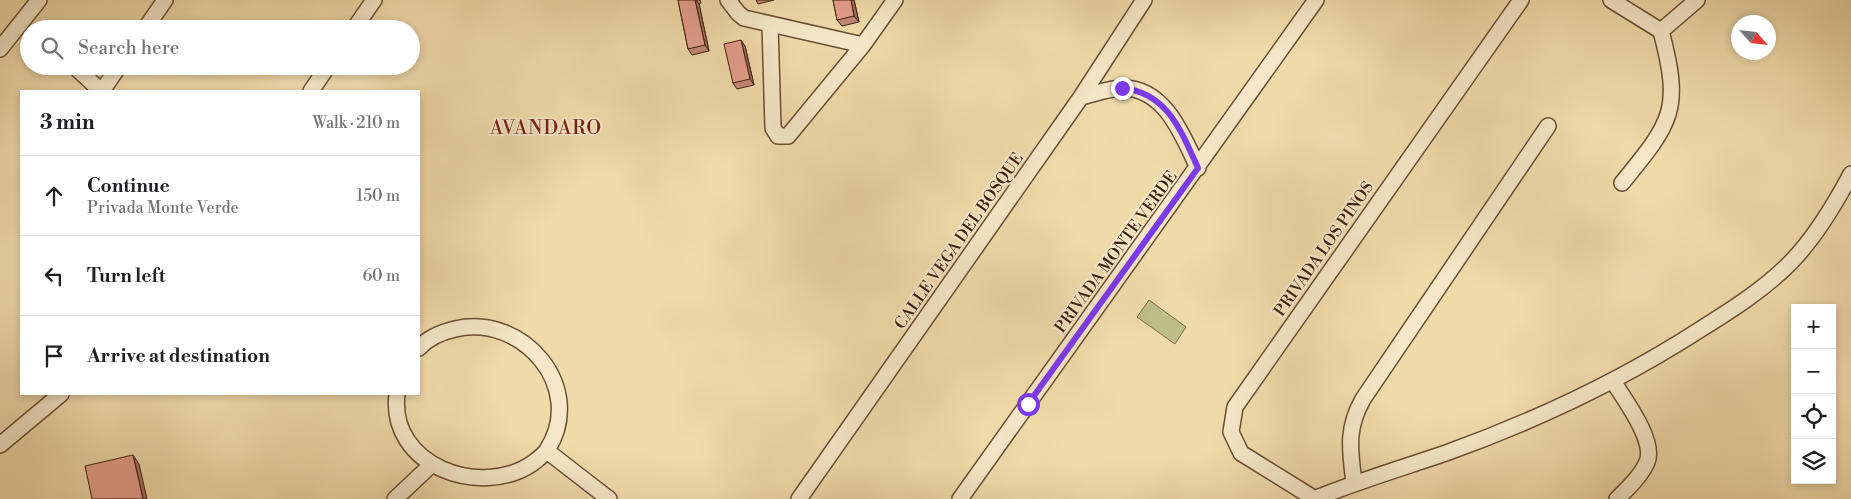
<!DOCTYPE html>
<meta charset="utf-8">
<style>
body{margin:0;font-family:"Libre Bodoni",serif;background:#f2f2f2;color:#202124}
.controls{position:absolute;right:15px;bottom:15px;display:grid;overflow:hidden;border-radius:0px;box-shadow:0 2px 8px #0003}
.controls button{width:45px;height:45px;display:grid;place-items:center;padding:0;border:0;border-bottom:1px solid #e0e0e0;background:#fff;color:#202124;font:25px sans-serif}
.compass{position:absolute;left:1731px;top:15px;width:45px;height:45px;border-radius:50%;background:#fff;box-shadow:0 2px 8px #0003;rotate:117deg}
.stop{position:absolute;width:15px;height:15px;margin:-11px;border:4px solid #7c3aed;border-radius:50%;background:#fff}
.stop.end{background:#7c3aed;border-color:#fff;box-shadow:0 1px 5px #0008}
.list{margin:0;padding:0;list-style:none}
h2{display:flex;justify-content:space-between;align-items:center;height:65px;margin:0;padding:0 20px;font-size:21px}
h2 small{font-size:16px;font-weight:400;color:#757577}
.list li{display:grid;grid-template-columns:32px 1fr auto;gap:15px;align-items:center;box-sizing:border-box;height:80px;padding:0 20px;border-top:1px solid #e0e0e0}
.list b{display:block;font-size:19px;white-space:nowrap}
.list p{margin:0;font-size:16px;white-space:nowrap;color:#757577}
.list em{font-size:16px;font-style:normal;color:#757577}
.icon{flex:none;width:28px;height:28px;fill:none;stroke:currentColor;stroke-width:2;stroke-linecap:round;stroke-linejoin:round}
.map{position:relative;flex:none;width:1851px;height:499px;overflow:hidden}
.search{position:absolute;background:#fff;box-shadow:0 2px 8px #0003;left:20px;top:20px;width:400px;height:55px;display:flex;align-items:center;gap:12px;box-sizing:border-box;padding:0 18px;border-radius:28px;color:#757577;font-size:19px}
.panel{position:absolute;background:#fff;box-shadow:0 2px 8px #0003;left:20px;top:90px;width:400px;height:305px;border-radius:0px}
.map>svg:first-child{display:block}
.green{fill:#bdbe86;stroke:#7e6e4a}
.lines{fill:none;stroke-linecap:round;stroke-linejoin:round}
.minor-casing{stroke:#6b4e34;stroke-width:18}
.minor{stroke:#f5e7c8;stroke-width:15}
.wall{fill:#c48878;stroke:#3f1f0d}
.shaded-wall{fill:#a06f62;stroke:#3f1f0d}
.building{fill:#e49e8c;stroke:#3f1f0d}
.route{stroke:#7c3aed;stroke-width:6}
.labels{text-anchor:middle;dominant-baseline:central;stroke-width:4;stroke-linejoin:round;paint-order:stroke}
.street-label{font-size:16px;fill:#3f1f0d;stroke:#f5e7c8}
.quarter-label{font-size:19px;letter-spacing:1px;fill:#7a1f14;stroke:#f5e7c8}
</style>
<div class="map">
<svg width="1851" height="499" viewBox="0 0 1851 499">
<rect width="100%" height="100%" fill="#f0daaa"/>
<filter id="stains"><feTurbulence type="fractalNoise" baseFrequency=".004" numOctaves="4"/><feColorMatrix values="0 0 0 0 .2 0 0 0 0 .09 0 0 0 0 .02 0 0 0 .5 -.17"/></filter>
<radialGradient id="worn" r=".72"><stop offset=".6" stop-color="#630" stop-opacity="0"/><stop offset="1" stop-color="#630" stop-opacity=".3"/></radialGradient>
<path class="green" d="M1149 300 1186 327 1175 344 1137 317Z"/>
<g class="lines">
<g class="minor-casing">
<path id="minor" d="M728 0 738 13 744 18 863 45 895 0
M1611 0 1661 31
M770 24 773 128 778 136H788L863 45
M145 29 165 0
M354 29 374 0
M1661 31 1697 0
M0 49 39 0
M74 66 101 91
M102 91 119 66
M311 91 328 66
M1081 97C1094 94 1110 88 1123 88 1165 88 1183 136 1198 168
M1622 183C1672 122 1682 110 1661 31
M1613 381C1624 399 1656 441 1647 462 1641 476 1628 488 1617 499
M397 394C388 466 481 499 533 463 538 459 544 455 547 450 587 388 523 313 455 329 442 332 428 338 419 348
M0 445 61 394
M547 451 609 499
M1354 483C1350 450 1346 429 1363 399L1548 126
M395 499 429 467
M799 499 1081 97 1144 0
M960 499 1316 0
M1314 499C1358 481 1402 468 1446 453 1535 421 1622 380 1701 329 1733 309 1766 288 1792 261 1816 236 1835 204 1851 174
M1315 499 1241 453 1231 432 1235 407 1521 0"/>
</g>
<use href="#minor" class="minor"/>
</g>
<path class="wall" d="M678 0H700L701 3 699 4 709 51 692 55 688 49Z
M756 0H774L758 4Z
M833 0H854L859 22 842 26 837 20Z
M745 46 754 85 737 89 733 83Z"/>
<path class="shaded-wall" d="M695 0H696L699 4 709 51 705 45Z
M851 0H854L859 22 854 16Z
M741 40 745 46 754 85 750 79Z
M133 455 139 464 147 499H143Z"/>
<path class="building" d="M678 0H695L705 45 688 49Z
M833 0H851L854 16 837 20Z
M741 40 750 79 733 83 724 44Z
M133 455 143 499H92L85 466Z"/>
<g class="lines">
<path class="route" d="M1028 404 1198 168C1181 131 1168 93 1122 88"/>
</g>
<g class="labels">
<g class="street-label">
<text transform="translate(959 241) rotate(-55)">CALLE VEGA DEL BOSQUE</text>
<text transform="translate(1324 249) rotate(-55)">PRIVADA LOS PINOS</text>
<text transform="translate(1116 252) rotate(-54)">PRIVADA MONTE VERDE</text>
</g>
<g class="quarter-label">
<text x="546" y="128">AVANDARO</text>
</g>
</g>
<rect width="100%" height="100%" filter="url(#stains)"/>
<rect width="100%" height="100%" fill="url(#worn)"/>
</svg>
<div class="controls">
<button>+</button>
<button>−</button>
<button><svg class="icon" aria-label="locate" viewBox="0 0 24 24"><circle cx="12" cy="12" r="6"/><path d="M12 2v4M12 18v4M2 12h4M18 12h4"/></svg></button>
<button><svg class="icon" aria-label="layers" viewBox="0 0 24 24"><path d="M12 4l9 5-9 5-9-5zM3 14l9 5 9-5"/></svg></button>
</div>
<svg class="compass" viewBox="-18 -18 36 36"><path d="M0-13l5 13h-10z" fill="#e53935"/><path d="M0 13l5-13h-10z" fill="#757577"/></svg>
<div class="stop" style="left:1028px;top:404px"></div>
<div class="stop end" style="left:1122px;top:88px"></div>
<div class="search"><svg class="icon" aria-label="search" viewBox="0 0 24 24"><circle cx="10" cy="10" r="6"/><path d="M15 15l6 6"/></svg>Search here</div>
<section class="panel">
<h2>3 min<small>Walk · 210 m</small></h2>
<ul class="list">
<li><svg class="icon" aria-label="ahead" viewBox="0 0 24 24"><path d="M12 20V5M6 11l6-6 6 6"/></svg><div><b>Continue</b><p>Privada Monte Verde</p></div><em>150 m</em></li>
<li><svg class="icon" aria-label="left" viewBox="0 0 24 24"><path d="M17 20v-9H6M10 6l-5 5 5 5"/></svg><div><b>Turn left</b></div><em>60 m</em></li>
<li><svg class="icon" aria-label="arrive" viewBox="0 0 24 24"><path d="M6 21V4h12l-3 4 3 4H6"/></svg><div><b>Arrive at destination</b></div></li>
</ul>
</section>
</div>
